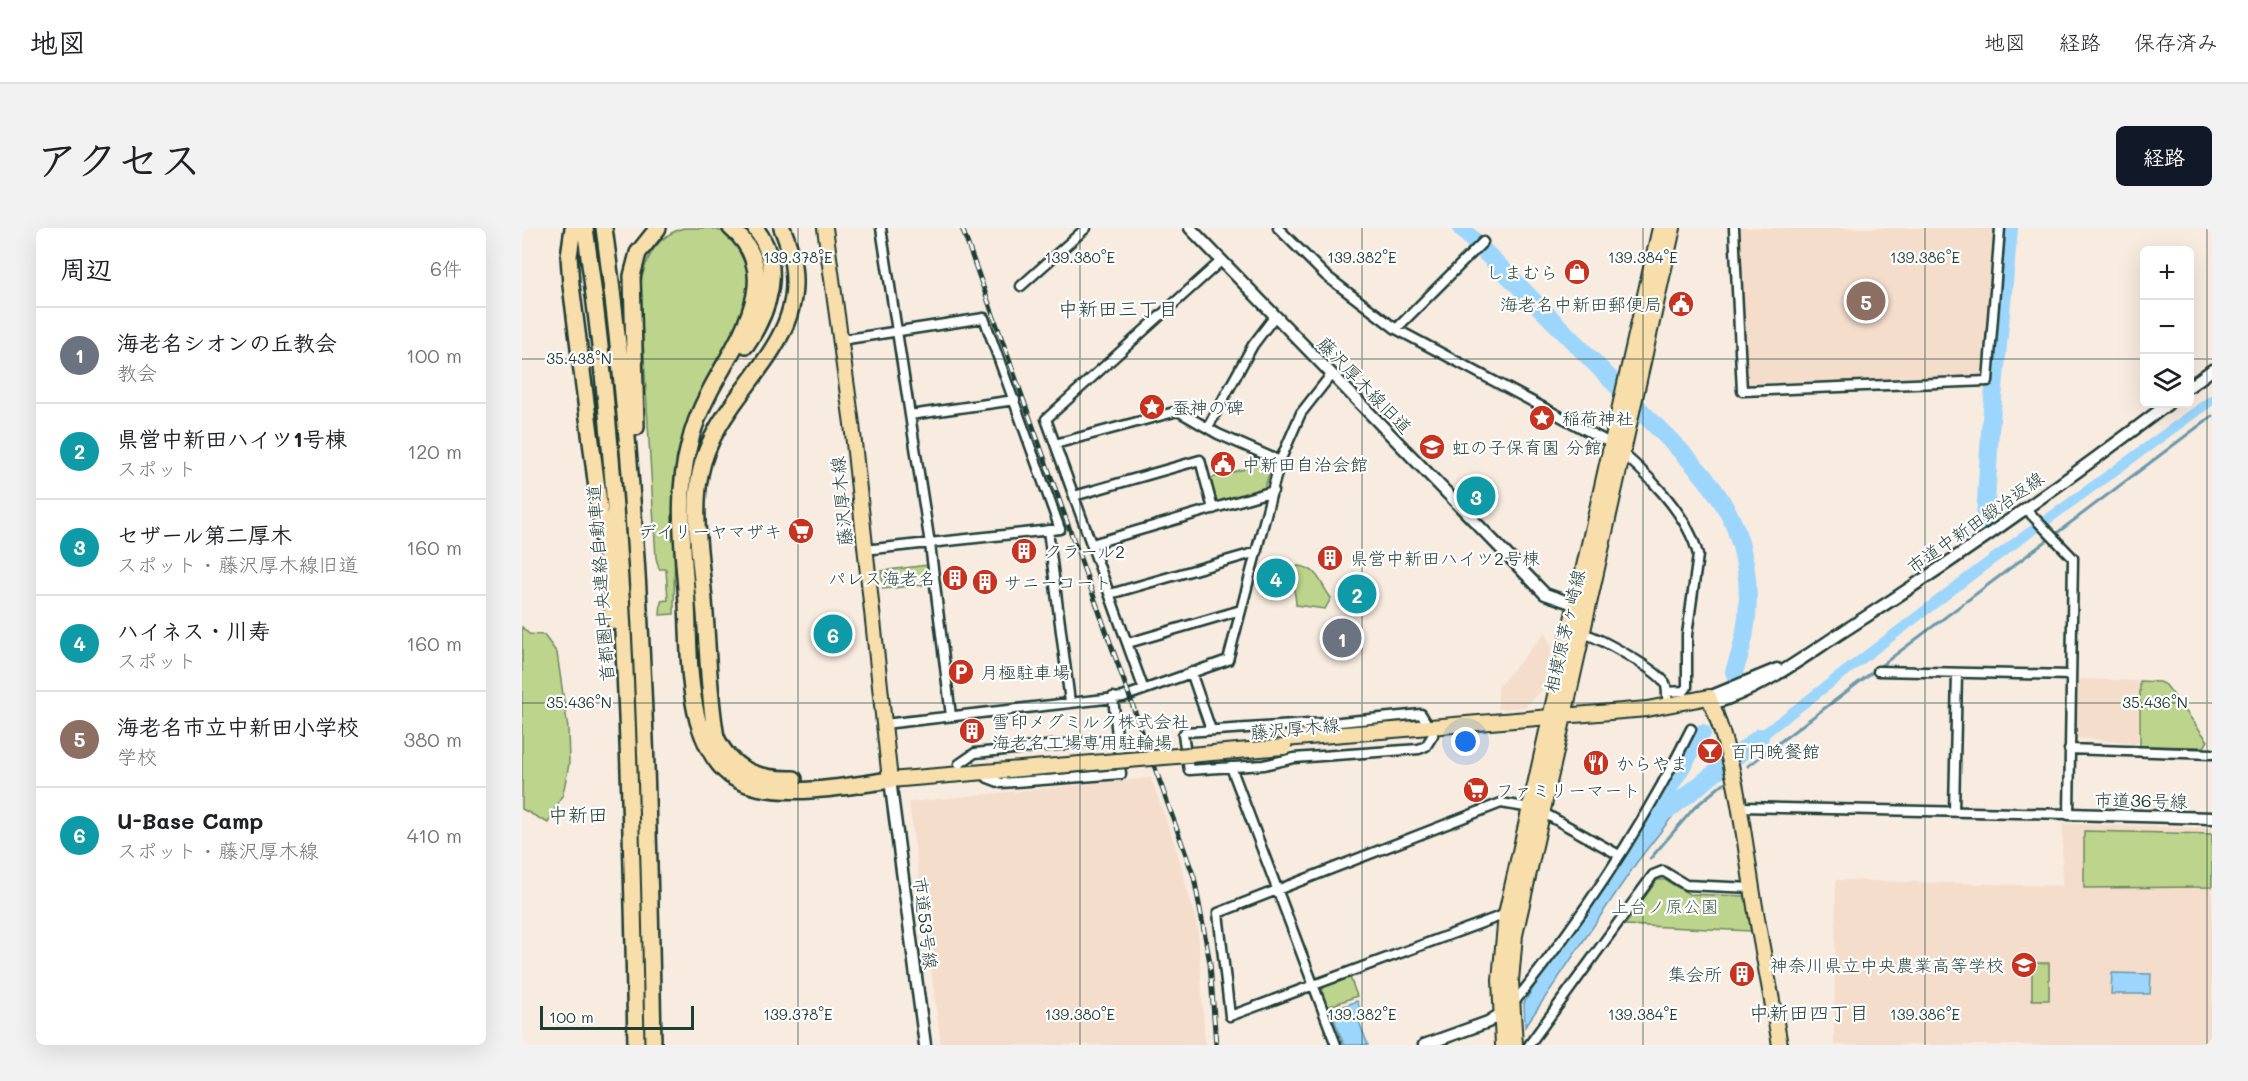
<!DOCTYPE html>
<html lang="ja">
<meta charset="utf-8">
<style>
body{margin:0;font-family:Mali,"Klee One",sans-serif;background:#f2f2f2;color:#202124}
.controls{position:absolute;right:18px;top:18px;display:grid;overflow:hidden;border-radius:9px;box-shadow:0 6px 24px #0002}
.controls button{width:54px;height:54px;display:grid;place-items:center;padding:0;border:0;border-bottom:2px solid #e0e0e0;background:#fff;color:#202124;font:30px sans-serif}
.scale{position:absolute;left:18px;bottom:15px;width:154px;box-sizing:border-box;padding-left:6px;border:3px solid #1f3d34;border-top:0;font-size:16px;line-height:21px;white-space:nowrap;color:#1f3d34;-webkit-text-stroke:4px #fff;paint-order:stroke}
.you{position:absolute;left:944px;top:514px;width:21px;height:21px;margin:-15px;border:4px solid #fff;border-radius:50%;background:#1a73e8;box-shadow:0 0 0 9px #1a73e833}
.badge{display:grid;place-items:center;width:39px;height:39px;border-radius:50%;background:#111827;color:#fff;font-size:20px;font-weight:700}
.pin{position:absolute;translate:-50% -50%;border:3px solid #fff;box-shadow:0 2px 6px #0006}
.list{margin:0;padding:0;list-style:none}
h2{display:flex;justify-content:space-between;align-items:center;height:78px;margin:0;padding:0 24px;font-size:26px}
h2 small{font-size:20px;font-weight:400;color:#757577}
.list li{display:grid;grid-template-columns:39px 1fr auto;gap:18px;align-items:center;box-sizing:border-box;height:96px;padding:0 24px;border-top:2px solid #e0e0e0}
.list b{display:block;font-size:22px;white-space:nowrap}
.list p{margin:0;font-size:20px;white-space:nowrap;color:#757577}
.list em{font-size:20px;font-style:normal;color:#757577}
.icon{flex:none;width:33px;height:33px;fill:none;stroke:currentColor;stroke-width:2;stroke-linecap:round;stroke-linejoin:round}
.map{position:relative;flex:none;width:1690px;height:817px;overflow:hidden;border-radius:9px}
header{display:flex;align-items:center;gap:36px;box-sizing:border-box;height:84px;padding:0 30px;background:#fff;border-bottom:2px solid #e0e0e0}
header strong{font-size:28px}
nav{display:flex;gap:33px;margin-inline-start:auto;font-size:21px}
.intro{display:flex;align-items:center;justify-content:space-between;box-sizing:border-box;height:144px;padding:0 36px}
h1{margin:0;font-size:42px}
.button{padding:15px 27px;border-radius:9px;background:#111827;color:#fff;font-size:21px;font-weight:700}
main{display:flex;gap:36px;padding:0 36px}
aside{flex:1;background:#fff;border-radius:9px;box-shadow:0 6px 24px #0002}
.map>svg:first-child{display:block}
.built{fill:#f4ddcb}
.green{fill:#bcd48b;stroke:#6e8860;stroke-width:1.5}
.water{fill:#9cd6fc;stroke:#6a99ac;stroke-width:1.5}
.lines{fill:none;stroke-linecap:round;stroke-linejoin:round}
.stream{stroke:#6a99ac;stroke-width:3}
.canal{stroke:#9cd6fc;stroke-width:10}
.river{stroke:#9cd6fc;stroke-width:18}
.minor-casing{stroke:#1f3d34;stroke-width:13}
.tertiary-casing{stroke:#1f3d34;stroke-width:15}
.primary-casing{stroke:#1f3d34;stroke-width:18}
.motorway-casing{stroke:#1f3d34;stroke-width:20}
.minor{stroke:#fff;stroke-width:8}
.tertiary{stroke:#fff;stroke-width:10}
.primary{stroke:#f8deab;stroke-width:14}
.motorway{stroke:#f8deab;stroke-width:15}
.rail-casing{stroke:#1f3d34;stroke-width:5}
.rail{stroke:#fff;stroke-width:3;stroke-dasharray:9;stroke-linecap:butt}
.primary-bridge-casing{stroke:#1f3d34;stroke-width:18;stroke-linecap:butt}
.primary-bridge{stroke:#f8deab;stroke-width:14}
.ticks{fill:none;stroke:#1f3d34;stroke-width:1.5;stroke-opacity:0.45}
.labels{text-anchor:middle;dominant-baseline:central;stroke-width:4.5;stroke-linejoin:round;paint-order:stroke}
.poi-label{font-size:18px;fill:#1f3d34;stroke:#fff;text-anchor:start}
.street-label{font-size:18px;fill:#1f3d34;stroke:#fff}
.park-label{font-size:18px;fill:#46634a;stroke:#fff}
.neighbourhood-label{font-size:20px;fill:#1f3d34;stroke:#fff}
.ticks-label{font-size:15px;text-anchor:middle;fill:#1f3d34;stroke:#fff;stroke-width:4.5;stroke-linejoin:round;paint-order:stroke}
</style>
<header>
<strong>地図</strong>
<nav><a>地図</a><a>経路</a><a>保存済み</a></nav>
</header>
<div class="intro"><h1>アクセス</h1><a class="button">経路</a></div>
<main>
<aside>
<h2>周辺<small>6件</small></h2>
<ul class="list">
<li><span class="badge" style="background:#6b7280">1</span><div><b>海老名シオンの丘教会</b><p>教会</p></div><em>100 m</em></li>
<li><span class="badge" style="background:#0f9aa8">2</span><div><b>県営中新田ハイツ1号棟</b><p>スポット</p></div><em>120 m</em></li>
<li><span class="badge" style="background:#0f9aa8">3</span><div><b>セザール第二厚木</b><p>スポット · 藤沢厚木線旧道</p></div><em>160 m</em></li>
<li><span class="badge" style="background:#0f9aa8">4</span><div><b>ハイネス・川寿</b><p>スポット</p></div><em>160 m</em></li>
<li><span class="badge" style="background:#8d6e63">5</span><div><b>海老名市立中新田小学校</b><p>学校</p></div><em>380 m</em></li>
<li><span class="badge" style="background:#0f9aa8">6</span><div><b>U-Base Camp</b><p>スポット · 藤沢厚木線</p></div><em>410 m</em></li>
</ul>
</aside>
<div class="map">
<svg width="1690" height="817" viewBox="0 0 1690 817">
<rect width="100%" height="100%" fill="#f8ebe0"/>
<filter id="ink" filterUnits="userSpaceOnUse"><feTurbulence type="fractalNoise" baseFrequency=".0167" numOctaves="2"/><feDisplacementMap in="SourceGraphic" scale="12" xChannelSelector="R" yChannelSelector="G"/><feConvolveMatrix kernelMatrix="1 2 1 2 8 2 1 2 1" color-interpolation-filters="sRGB"/></filter>
<g filter="url(#ink)">
<path class="built" d="M1217 0H1473L1462 145 1458 149 1350 155 1347 152 1225 156Z
M1024 404 1029 421 1020 462 1003 479 976 481V459Z
M1559 451 1617 453 1616 514 1608 517V514L1553 510 1554 456Z
M629 550 655 623 676 702 683 817H419L387 574Z
M1541 596 1690 600V817H1312L1314 652 1540 658Z"/>
<path class="green" d="M162 0H189L201 4 214 16 226 43V59L222 88 190 150 153 276 152 386 138 387 139 373 146 372 144 341H137L134 330 118 62C121 34 133 8 162 0Z
M729 228 750 238 742 261 693 274 686 251 722 241Z
M406 337 409 338 410 356 361 361 359 343Z
M776 338C797 340 798 356 809 370L803 381 774 377C774 363 767 353 772 340Z
M0 399 7 406 22 407 35 425 46 501 47 536 41 566 26 595 0 581Z
M1618 453 1637 454 1644 457 1686 513 1682 519 1618 518Z
M1562 603 1690 606V659L1562 660Z
M1135 652H1143L1167 666 1223 668 1229 703 1103 697Z
M1510 735H1527V772H1510Z
M828 749 835 768 805 779 800 765 802 758Z"/>
<path class="water" d="M1138 570 1157 580 1115 634 1003 799 1002 775 1014 755 1094 640Z
M1590 745 1629 746 1628 766H1589Z
M835 773 841 788 836 791 846 817H822L809 783Z"/>
<g class="lines">
<path class="stream" d="M1226 538 1690 188
M1128 631 1173 579 1202 555"/>
<path class="canal" d="M1238 509 1460 339 1690 172"/>
<path class="river" d="M939 0C1000 61 1061 122 1121 185 1155 220 1196 254 1214 302 1231 350 1230 396 1212 444
M1463 292 1468 203 1487 0
M1133 589 1149 580 1238 509
M1131 592 1140 571 1180 505"/>
<g class="minor-casing">
<path id="minor" d="M359 0 408 316 429 488
M756 0 803 47 874 101 1088 215C1121 241 1166 285 1176 327L1165 407V459L1162 463 1145 464
M1212 0 1220 163 1466 153 1478 0
M499 58 564 0
M874 101 961 14
M319 112 462 90 538 301 342 322
M388 187 493 172
M686 199 731 117 753 88
M533 216 656 183 696 206 758 233
M552 268 678 232 691 281
M526 302 548 474
M570 316 751 263
M588 366 735 324
M1062 406C1077 409 1135 442 1143 455 1145 459 1145 465 1145 469
M606 415 719 382
M1356 443 1549 447
M669 444 689 502
M622 462 524 191 700 32
M362 496 601 469 706 432 758 233 779 185 809 147
M907 499 899 486 818 494 663 504 661 507 667 542 742 537 772 530 897 521 904 518 911 507
M1547 521 1690 526
M437 536 453 525 595 511
M709 539 814 817
M459 544 466 550 479 555 599 546 591 469
M1219 579 1547 586 1551 330 1503 280
M1432 583 1435 445
M1020 584 1097 627
M984 686 708 788 696 685 979 575 1009 580
M990 777C1058 693 1121 598 1169 501
M1007 817 1131 647 1141 643 1164 657 1230 660"/>
</g>
<g class="tertiary-casing">
<path id="tertiary" d="M668 0 1023 366 1052 376
M1668 158 1690 142
M1187 469 1255 441
M1190 476C1241 461 1281 429 1325 401 1435 331 1542 255 1646 176
M368 552 403 817
M1547 586 1690 590
M902 817 966 794 985 782"/>
</g>
<g class="primary-casing">
<path id="primary" d="M303 0 330 196 368 552 522 539
M762 511 1125 481 1187 469C1213 530 1220 595 1230 660 1238 712 1249 765 1258 817
M981 817 978 752 984 686 1138 0
M993 817 989 753 993 707 1151 0"/>
</g>
<g class="motorway-casing">
<path id="motorway" d="M51 0 47 28 49 57 92 393
M63 0C102 271 109 544 114 817
M82 0C119 271 126 544 131 817
M209 0C266 47 213 115 188 163 179 180 171 199 167 218 153 269 162 324 165 376 167 415 166 455 176 493 182 513 191 534 208 547 245 575 325 558 368 552
M260 0C309 114 196 153 178 246 170 287 179 332 182 373 186 418 186 464 194 509 209 542 236 552 272 551
M224 117C248 82 262 37 233 0
M114 199 110 48 116 25 136 0"/>
</g>
<use href="#minor" class="minor"/>
<use href="#tertiary" class="tertiary"/>
<use href="#primary" class="primary"/>
<use href="#motorway" class="motorway"/>
<g class="rail-casing">
<path id="rail" d="M440 0 672 649 688 735 694 817"/>
</g>
<use href="#rail" class="rail"/>
<g class="primary-bridge-casing">
<path id="primary-bridge" d="M522 539 762 519"/>
</g>
<use href="#primary-bridge" class="primary-bridge"/>
</g>
</g>
<path class="ticks" d="M276 0V817M558 0V817M840 0V817M1121 0V817M1403 0V817M1685 0V817M0 131H1622M1668 131H1690M0 475H1690"/>
<defs>
<g id="shop-disc" transform="scale(1.35)"><circle r="9.5" fill="#c8321e" stroke="#fff"/><path d="M-5-2.5h2.3a2.7 3.5 0 0 1 5.4 0H5L5.5 6h-11ZM-1.5-2.5h3a1.5 2.3 0 0 0-3 0Z" fill="#fff"/></g>
<g id="civic-disc" transform="scale(1.35)"><circle r="9.5" fill="#c8321e" stroke="#fff"/><path d="M-.6-6.5H3V-4.5H.6V-3L4-1V1h2V6H-6V1h2V-1L-.6-3ZM-1.2 2.5V6h2.4V2.5Z" fill="#fff"/></g>
<g id="sight-disc" transform="scale(1.35)"><circle r="9.5" fill="#c8321e" stroke="#fff"/><path d="M0-6L1.8-2.2L6-1.7L2.9 1.2L3.7 5.4L0 3.3L-3.7 5.4L-2.9 1.2L-6-1.7L-1.8-2.2Z" fill="#fff"/></g>
<g id="school-disc" transform="scale(1.35)"><circle r="9.5" fill="#c8321e" stroke="#fff"/><path d="M0-5L7-2L0 1L-7-2ZM-4 1L0 2.5L4 1V4Q0 6-4 4Z" fill="#fff"/></g>
<g id="supermarket-disc" transform="scale(1.35)"><circle r="9.5" fill="#c8321e" stroke="#fff"/><path d="M-6-5.5h2.5l.6 2H6L4.5 2H-2.5L-4.4-4H-6ZM-1.5 3.2a1.3 1.3 0 1 0 .1 0ZM3 3.2a1.3 1.3 0 1 0 .1 0Z" fill="#fff"/></g>
<g id="building-disc" transform="scale(1.35)"><circle r="9.5" fill="#c8321e" stroke="#fff"/><path d="M-4-6H4V6H1V3H-1V6H-4ZM-2.5-4.3h1.7v1.8h-1.7ZM.8-4.3h1.7v1.8H.8ZM-2.5-1h1.7V.8h-1.7ZM.8-1h1.7V.8H.8Z" fill="#fff"/></g>
<g id="parking-disc" transform="scale(1.35)"><circle r="9.5" fill="#c8321e" stroke="#fff"/><path d="M-3.5-5.5H1a3.5 3.5 0 0 1 0 7H-1V5.5H-3.5ZM-1-3.4V-.6H.8a1.4 1.4 0 0 0 0-2.8Z" fill="#fff"/></g>
<g id="bar-disc" transform="scale(1.35)"><circle r="9.5" fill="#c8321e" stroke="#fff"/><path d="M-6-5H6L.8 .8V4.5H3.5V6h-7V4.5H-.8V.8Z" fill="#fff"/></g>
<g id="restaurant-disc" transform="scale(1.35)"><circle r="9.5" fill="#c8321e" stroke="#fff"/><path d="M-5-6h1v4h1v-4h1v4h1v-4h1v5L-1.5 .5V6h-2V.5L-5-1ZM5-6V6H3V1.5H1.5Q1.5-4 5-6Z" fill="#fff"/></g>
</defs>
<g fill-rule="evenodd">
<use href="#shop-disc" x="1055" y="44"/>
<use href="#civic-disc" x="1159" y="76"/>
<use href="#sight-disc" x="630" y="179"/>
<use href="#sight-disc" x="1020" y="190"/>
<use href="#school-disc" x="910" y="219"/>
<use href="#civic-disc" x="701" y="236"/>
<use href="#supermarket-disc" x="279" y="303"/>
<use href="#building-disc" x="502" y="323"/>
<use href="#building-disc" x="808" y="330"/>
<use href="#building-disc" x="433" y="350"/>
<use href="#building-disc" x="463" y="354"/>
<use href="#parking-disc" x="439" y="444"/>
<use href="#building-disc" x="450" y="503"/>
<use href="#bar-disc" x="1188" y="523"/>
<use href="#restaurant-disc" x="1074" y="535"/>
<use href="#supermarket-disc" x="954" y="562"/>
<use href="#school-disc" x="1502" y="737"/>
<use href="#building-disc" x="1220" y="746"/>
</g>
<g class="labels">
<g class="poi-label">
<text x="1036" y="44" text-anchor="end">しまむら</text>
<text x="1140" y="76" text-anchor="end">海老名中新田郵便局</text>
<text x="650" y="179">蚕神の碑</text>
<text x="1040" y="190">稲荷神社</text>
<text x="930" y="219">虹の子保育園 分館</text>
<text x="720" y="236">中新田自治会館</text>
<text x="260" y="303" text-anchor="end">デイリーヤマザキ</text>
<text x="522" y="323">クラール2</text>
<text x="828" y="330">県営中新田ハイツ2号棟</text>
<text x="414" y="350" text-anchor="end">パレス海老名</text>
<text x="482" y="354">サニーコート</text>
<text x="458" y="444">月極駐車場</text>
<text x="470" y="493">雪印メグミルク株式会社<tspan x="470" dy="21">海老名工場専用駐輪場</tspan></text>
<text x="1208" y="523">百円晩餐館</text>
<text x="1094" y="535">からやま</text>
<text x="974" y="562">ファミリーマート</text>
<text x="1482" y="737" text-anchor="end">神奈川県立中央農業高等学校</text>
<text x="1200" y="746" text-anchor="end">集会所</text>
</g>
<g class="street-label">
<text transform="translate(843 157) rotate(46)">藤沢厚木線旧道</text>
<text transform="translate(319 273) rotate(-95)">藤沢厚木線</text>
<text transform="translate(1453 294) rotate(-35)">市道中新田鍛冶返線</text>
<text transform="translate(78 355) rotate(-94)">首都圏中央連絡自動車道</text>
<text transform="translate(1042 403) rotate(-77)">相模原茅ヶ崎線</text>
<text transform="translate(773 500) rotate(-5)">藤沢厚木線</text>
<text transform="translate(1619 572) rotate(1)">市道36号線</text>
<text transform="translate(404 695) rotate(83)">市道53号線</text>
</g>
<g class="park-label">
<text x="1143" y="678">上台ノ原公園</text>
</g>
<g class="neighbourhood-label">
<text x="596" y="80">中新田三丁目</text>
<text x="56" y="586">中新田</text>
<text x="1287" y="784">中新田四丁目</text>
</g>
</g>
<g class="ticks-label">
<text x="276" y="35">139.378°E</text>
<text x="558" y="35">139.380°E</text>
<text x="840" y="35">139.382°E</text>
<text x="1121" y="35">139.384°E</text>
<text x="1403" y="35">139.386°E</text>
<text x="57" y="136">35.438°N</text>
<text x="57" y="480">35.436°N</text>
<text x="1633" y="480">35.436°N</text>
<text x="276" y="792">139.378°E</text>
<text x="558" y="792">139.380°E</text>
<text x="840" y="792">139.382°E</text>
<text x="1121" y="792">139.384°E</text>
<text x="1403" y="792">139.386°E</text>
</g>
</svg>
<div class="controls">
<button>+</button>
<button>−</button>
<button><svg class="icon" aria-label="layers" viewBox="0 0 24 24"><path d="M12 4l9 5-9 5-9-5zM3 14l9 5 9-5"/></svg></button>
</div>
<div class="scale">100 m</div>
<div class="you"></div>
<div class="pin badge" style="left:820px;top:410px;background:#6b7280">1</div>
<div class="pin badge" style="left:835px;top:366px;background:#0f9aa8">2</div>
<div class="pin badge" style="left:954px;top:268px;background:#0f9aa8">3</div>
<div class="pin badge" style="left:754px;top:350px;background:#0f9aa8">4</div>
<div class="pin badge" style="left:1344px;top:73px;background:#8d6e63">5</div>
<div class="pin badge" style="left:311px;top:406px;background:#0f9aa8">6</div>
</div>
</main>
